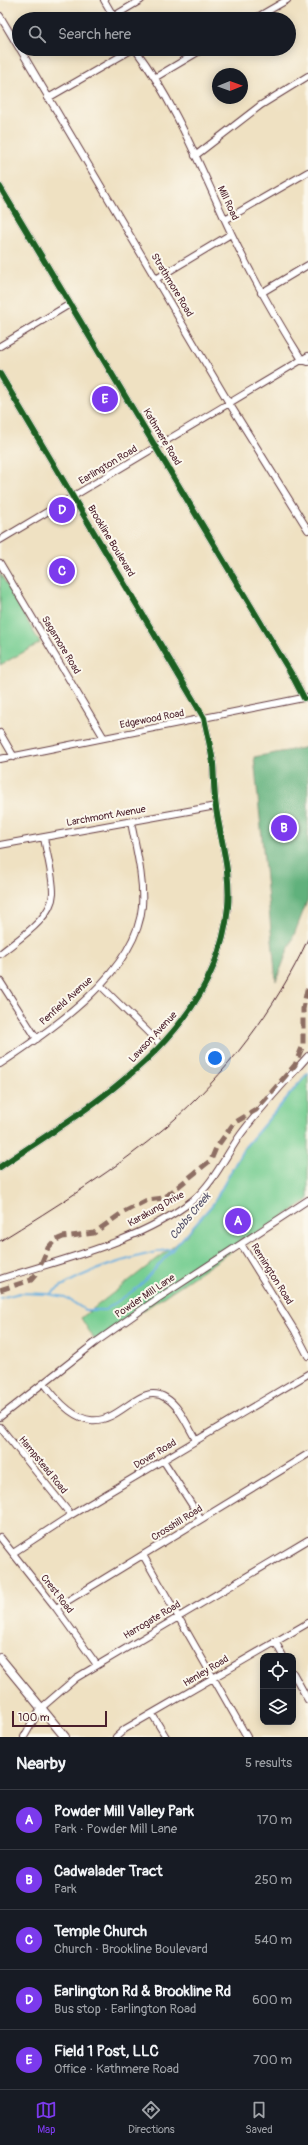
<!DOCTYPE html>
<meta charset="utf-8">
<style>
body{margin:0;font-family:Pangolin,sans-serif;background:#20242c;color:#f1f3f6}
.controls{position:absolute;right:12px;bottom:12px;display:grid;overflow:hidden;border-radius:8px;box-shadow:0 2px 10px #0003}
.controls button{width:36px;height:36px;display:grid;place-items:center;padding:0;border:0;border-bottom:1px solid #363941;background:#171b24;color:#f1f3f6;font:20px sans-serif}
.compass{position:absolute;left:212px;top:68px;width:36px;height:36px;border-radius:50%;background:#171b24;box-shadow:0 2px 10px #0003;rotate:89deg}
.scale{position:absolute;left:12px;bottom:10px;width:95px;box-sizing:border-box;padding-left:4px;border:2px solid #4a1f2b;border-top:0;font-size:11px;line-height:14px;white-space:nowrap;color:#4a1f2b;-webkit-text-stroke:3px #fbf7ec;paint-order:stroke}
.you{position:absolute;left:215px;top:1058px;width:14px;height:14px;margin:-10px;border:3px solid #fff;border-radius:50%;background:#1a73e8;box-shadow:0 0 0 6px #1a73e833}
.badge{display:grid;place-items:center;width:26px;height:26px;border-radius:50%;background:#7c3aed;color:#fff;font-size:13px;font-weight:700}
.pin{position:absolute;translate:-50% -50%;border:2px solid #fff;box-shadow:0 1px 4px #0006}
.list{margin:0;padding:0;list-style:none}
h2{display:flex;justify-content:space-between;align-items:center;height:52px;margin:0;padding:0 16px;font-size:17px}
h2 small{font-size:13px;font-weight:400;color:#9ea1a6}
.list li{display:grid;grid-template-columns:26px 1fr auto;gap:12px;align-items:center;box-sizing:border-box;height:60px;padding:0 16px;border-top:1px solid #363941}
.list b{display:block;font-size:15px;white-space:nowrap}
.list p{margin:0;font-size:13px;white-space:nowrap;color:#9ea1a6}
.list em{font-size:13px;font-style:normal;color:#9ea1a6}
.icon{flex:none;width:22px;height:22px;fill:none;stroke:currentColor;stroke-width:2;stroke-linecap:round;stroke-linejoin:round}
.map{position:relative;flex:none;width:308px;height:1737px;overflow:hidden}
.search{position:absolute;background:#171b24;box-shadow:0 2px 10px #0003;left:12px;right:12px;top:12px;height:44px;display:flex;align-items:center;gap:10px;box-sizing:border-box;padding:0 14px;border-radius:22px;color:#9ea1a6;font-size:15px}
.sheet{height:352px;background:#171b24}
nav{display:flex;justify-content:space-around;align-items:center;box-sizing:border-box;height:56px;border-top:1px solid #363941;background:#171b24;font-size:11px;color:#9ea1a6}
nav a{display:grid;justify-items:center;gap:2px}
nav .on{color:#7c3aed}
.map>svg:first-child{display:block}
.green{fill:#77ce92;stroke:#60765e}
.forest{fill:#61b17c;stroke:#566854}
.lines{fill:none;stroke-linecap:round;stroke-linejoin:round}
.stream{stroke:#69b0e0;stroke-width:2}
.minor-casing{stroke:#633c42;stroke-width:8}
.major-casing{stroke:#633c42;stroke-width:10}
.minor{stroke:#fff;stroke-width:6}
.major{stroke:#fff;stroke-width:8}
.tram{stroke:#4a1f2b;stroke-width:1}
.quiet{stroke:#8d6e63;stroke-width:5;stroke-dasharray:10 5;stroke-linecap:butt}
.cycleway-casing{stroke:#fbf7ec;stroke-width:8}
.cycleway{stroke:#1b5e20;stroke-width:6}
.labels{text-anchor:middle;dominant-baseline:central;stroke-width:4;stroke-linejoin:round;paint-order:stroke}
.street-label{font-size:10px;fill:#4a1f2b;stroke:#fbf7ec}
.water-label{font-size:11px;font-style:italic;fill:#55526a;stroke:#fbf7ec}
</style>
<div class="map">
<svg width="308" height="1737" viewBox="0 0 308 1737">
<rect width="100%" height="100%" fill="#fbf7ec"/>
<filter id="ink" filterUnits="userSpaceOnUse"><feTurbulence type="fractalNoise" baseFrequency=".025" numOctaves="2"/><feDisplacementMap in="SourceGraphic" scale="8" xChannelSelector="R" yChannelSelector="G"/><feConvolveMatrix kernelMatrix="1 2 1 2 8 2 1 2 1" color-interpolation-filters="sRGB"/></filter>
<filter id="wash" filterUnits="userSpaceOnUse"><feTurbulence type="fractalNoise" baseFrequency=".012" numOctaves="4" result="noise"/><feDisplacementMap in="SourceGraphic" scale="16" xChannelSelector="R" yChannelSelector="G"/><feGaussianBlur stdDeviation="0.9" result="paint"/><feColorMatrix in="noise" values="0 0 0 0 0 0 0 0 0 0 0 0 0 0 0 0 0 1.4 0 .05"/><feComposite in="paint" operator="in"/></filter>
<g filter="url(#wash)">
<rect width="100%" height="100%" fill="#efe1c2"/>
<path class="green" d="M0 573 40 643 0 665Z
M308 1072V1200L96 1342 81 1318 184 1238 213 1204 244 1148Z"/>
<path class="forest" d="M308 747V899L276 981 254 757Z"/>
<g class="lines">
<path class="stream" d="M50 1294C80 1271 134 1256 171 1249
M0 1298 20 1293 47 1294 65 1297 85 1310H105L140 1286 213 1204 244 1148 308 1073"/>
</g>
</g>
<g filter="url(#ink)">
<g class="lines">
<g class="minor-casing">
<path id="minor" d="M104 0 115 19
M0 16 19 48
M114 16 141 0
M254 19 287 0
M20 49 229 403 308 530
M135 49C177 105 202 172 232 235 253 278 276 319 302 360L308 362
M156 77 203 49
M48 98 133 49
M195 156 261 105 308 76
M0 187 292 675 304 698
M225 220 308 172
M156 279 231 234
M261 293 308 265
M0 346 70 304
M0 374 204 718C207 733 211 748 213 763 214 778 214 793 216 808 221 841 231 873 228 907 216 1035 96 1102 0 1167
M0 540 308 356
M0 563 104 738
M0 733 14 757
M0 759 308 697
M0 845 216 806
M0 954C18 939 52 919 53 893 53 875 47 855 44 838
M0 981 37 1039
M100 985 161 1045
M0 1064C50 1031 137 972 142 906 144 878 136 849 131 822
M241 1244 295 1331 308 1356
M0 1279C62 1259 140 1242 193 1200 213 1184 226 1155 241 1134 261 1107 285 1082 308 1056
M44 1383C107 1470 128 1374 166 1398 180 1406 188 1427 196 1440
M0 1417 96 1342 157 1299 308 1200
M0 1427 71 1515
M163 1460 201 1519
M0 1537 56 1608 97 1665
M13 1553 71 1515 308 1374
M143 1555 247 1737
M56 1608 308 1454
M275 1641 283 1656
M293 1673 308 1700
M152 1714 166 1737
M24 1737 40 1709 76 1678 308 1540
M116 1737 125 1729 308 1623"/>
</g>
<g class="major-casing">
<path id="major" d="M0 1658 65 1737"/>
</g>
<use href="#minor" class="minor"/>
<use href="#major" class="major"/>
<path class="tram" d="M0 1241C55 1207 118 1168 167 1126 225 1076 276 1009 308 939"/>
<path class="quiet" d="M41 1264 48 1248 54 1241 63 1237 94 1233 122 1213 147 1200 164 1198 211 1160 216 1148 234 1123 256 1110 295 1065 303 1045V1009L308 985
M0 1290 31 1280 38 1272"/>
<g class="cycleway-casing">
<path id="cycleway" d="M0 187 292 675 304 698
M0 374 204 718C207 733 211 748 213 763 214 778 214 793 216 808 221 841 231 873 228 907 216 1035 96 1102 0 1167"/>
</g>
<use href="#cycleway" class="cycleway"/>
</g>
</g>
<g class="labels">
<g class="street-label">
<text transform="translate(228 203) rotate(65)">Mill Road</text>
<text transform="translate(172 285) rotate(59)">Strathmore Road</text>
<text transform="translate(162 437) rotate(59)">Kathmere Road</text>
<text transform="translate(108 465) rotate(-31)">Earlington Road</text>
<text transform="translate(111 541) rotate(59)">Brookline Boulevard</text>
<text transform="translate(61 645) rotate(59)">Sagamore Road</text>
<text transform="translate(152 719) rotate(-11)">Edgewood Road</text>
<text transform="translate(106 816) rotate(-10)">Larchmont Avenue</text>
<text transform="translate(66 1001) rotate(-42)">Penfield Avenue</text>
<text transform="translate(153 1037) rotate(-47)">Lawson Avenue</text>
<text transform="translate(156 1209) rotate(-29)">Karakung Drive</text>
<text transform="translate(272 1274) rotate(58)">Remington Road</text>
<text transform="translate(145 1296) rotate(-34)">Powder Mill Lane</text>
<text transform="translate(155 1454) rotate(-31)">Dover Road</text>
<text transform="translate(43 1465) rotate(51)">Hampstead Road</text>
<text transform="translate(177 1523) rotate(-32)">Crosshill Road</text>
<text transform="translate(57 1594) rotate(52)">Crest Road</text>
<text transform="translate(152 1620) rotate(-31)">Harrogate Road</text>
<text transform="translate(206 1671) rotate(-31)">Henley Road</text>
</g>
<g class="water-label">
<text transform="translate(190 1216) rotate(-50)">Cobbs Creek</text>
</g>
</g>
</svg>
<div class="controls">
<button><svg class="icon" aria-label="locate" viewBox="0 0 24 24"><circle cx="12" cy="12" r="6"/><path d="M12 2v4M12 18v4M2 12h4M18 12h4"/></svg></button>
<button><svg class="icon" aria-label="layers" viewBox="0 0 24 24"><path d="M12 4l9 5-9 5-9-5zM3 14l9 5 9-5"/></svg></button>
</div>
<svg class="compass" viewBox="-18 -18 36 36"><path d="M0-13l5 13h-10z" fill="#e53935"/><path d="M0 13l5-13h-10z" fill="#9ea1a6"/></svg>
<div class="scale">100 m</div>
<div class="you"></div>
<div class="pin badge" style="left:238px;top:1221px">A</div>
<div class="pin badge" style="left:284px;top:828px">B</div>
<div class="pin badge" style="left:62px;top:571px">C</div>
<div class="pin badge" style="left:62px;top:510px">D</div>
<div class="pin badge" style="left:105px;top:399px">E</div>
<div class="search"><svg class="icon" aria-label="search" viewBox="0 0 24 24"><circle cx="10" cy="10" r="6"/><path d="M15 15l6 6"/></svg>Search here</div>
</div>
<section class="sheet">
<h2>Nearby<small>5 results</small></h2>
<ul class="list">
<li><span class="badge">A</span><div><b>Powder Mill Valley Park</b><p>Park · Powder Mill Lane</p></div><em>170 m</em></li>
<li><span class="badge">B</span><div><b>Cadwalader Tract</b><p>Park</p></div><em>250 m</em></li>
<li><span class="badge">C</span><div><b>Temple Church</b><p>Church · Brookline Boulevard</p></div><em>540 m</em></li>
<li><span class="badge">D</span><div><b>Earlington Rd &amp; Brookline Rd</b><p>Bus stop · Earlington Road</p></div><em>600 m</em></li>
<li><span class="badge">E</span><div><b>Field 1 Post, LLC</b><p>Office · Kathmere Road</p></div><em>700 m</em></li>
</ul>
</section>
<nav>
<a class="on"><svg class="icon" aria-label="map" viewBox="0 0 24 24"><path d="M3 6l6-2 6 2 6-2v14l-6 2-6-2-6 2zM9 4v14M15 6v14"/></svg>Map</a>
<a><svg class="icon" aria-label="directions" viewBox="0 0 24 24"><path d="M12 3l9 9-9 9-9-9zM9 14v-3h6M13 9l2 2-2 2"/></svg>Directions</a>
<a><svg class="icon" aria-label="saved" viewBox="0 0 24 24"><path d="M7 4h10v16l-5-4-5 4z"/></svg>Saved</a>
</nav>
